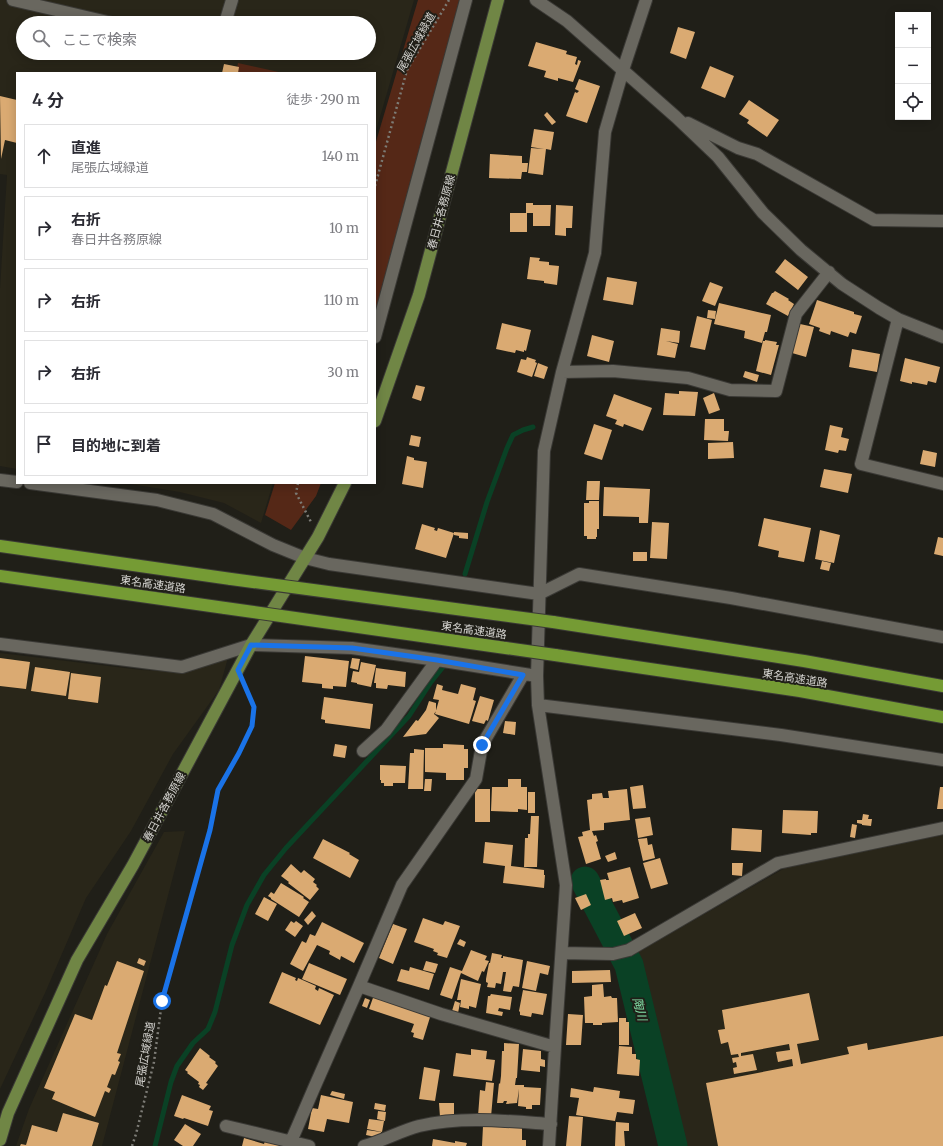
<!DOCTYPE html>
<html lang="ja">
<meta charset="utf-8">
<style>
body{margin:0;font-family:Merriweather,"Noto Sans JP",serif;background:#f2f2f3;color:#2b2b33}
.controls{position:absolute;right:12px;top:12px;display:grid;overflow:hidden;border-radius:0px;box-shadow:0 2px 10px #0003}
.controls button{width:36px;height:36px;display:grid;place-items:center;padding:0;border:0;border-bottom:1px solid #e1e1e2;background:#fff;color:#2b2b33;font:20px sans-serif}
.stop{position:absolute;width:12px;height:12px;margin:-9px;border:3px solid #1a73e8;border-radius:50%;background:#fff}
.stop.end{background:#1a73e8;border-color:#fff;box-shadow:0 1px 4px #0008}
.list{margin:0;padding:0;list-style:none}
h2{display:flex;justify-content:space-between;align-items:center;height:52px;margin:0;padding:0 16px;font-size:17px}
h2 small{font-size:13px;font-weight:400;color:#7c7c81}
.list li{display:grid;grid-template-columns:26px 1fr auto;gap:12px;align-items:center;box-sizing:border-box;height:64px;margin:0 8px 8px;padding:0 8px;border:1px solid #e1e1e2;border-radius:0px}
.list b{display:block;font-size:15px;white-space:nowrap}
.list p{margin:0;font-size:13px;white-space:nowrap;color:#7c7c81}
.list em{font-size:13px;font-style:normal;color:#7c7c81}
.icon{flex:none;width:22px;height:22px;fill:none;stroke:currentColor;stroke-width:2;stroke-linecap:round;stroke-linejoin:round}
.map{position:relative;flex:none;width:943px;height:1146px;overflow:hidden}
.search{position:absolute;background:#fff;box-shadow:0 2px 10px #0003;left:16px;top:16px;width:360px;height:44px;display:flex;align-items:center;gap:10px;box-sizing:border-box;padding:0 14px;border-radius:22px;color:#7c7c81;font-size:15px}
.panel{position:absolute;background:#fff;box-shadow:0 2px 10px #0003;left:16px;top:72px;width:360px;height:412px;border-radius:0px}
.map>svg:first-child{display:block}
.built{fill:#292619;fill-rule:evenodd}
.green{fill:#552817}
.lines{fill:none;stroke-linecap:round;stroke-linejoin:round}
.stream{stroke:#0a4125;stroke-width:5}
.river{stroke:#0a4125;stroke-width:29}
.building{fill:#daaa72}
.minor-casing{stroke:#3a3935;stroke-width:14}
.major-casing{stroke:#3a3935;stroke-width:14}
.highway-casing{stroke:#3a3935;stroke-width:14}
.path{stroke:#7d7c76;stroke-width:2.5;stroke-dasharray:2 3;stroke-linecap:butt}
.minor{stroke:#69675f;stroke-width:12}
.major{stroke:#708645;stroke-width:12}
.highway{stroke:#759b34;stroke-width:12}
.highway-bridge-casing{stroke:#3a3935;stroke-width:14;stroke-linecap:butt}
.highway-bridge{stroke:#759b34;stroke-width:12}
.route{stroke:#1a73e8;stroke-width:5}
.labels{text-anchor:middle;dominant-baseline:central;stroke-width:4;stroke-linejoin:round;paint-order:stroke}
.street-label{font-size:11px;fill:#d4d3cf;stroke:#201f18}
.water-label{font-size:12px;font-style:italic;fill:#83e2a8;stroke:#201f18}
</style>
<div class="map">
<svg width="943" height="1146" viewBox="0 0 943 1146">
<rect width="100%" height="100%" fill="#201f18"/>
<path class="built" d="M0 0H414L375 134V73H17V469L0 466V289L7 175 0 174ZM23 23H369V53H23Z
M124 483H273L261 523 224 503 180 492Z
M0 653 141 670 186 672 229 654 219 690 173 754 131 831 86 898 45 993 0 1089Z
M185 831 102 1146H16L29 1109 107 934 164 832Z
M943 835V1146H676L657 1053 631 963 628 958 785 868Z"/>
<path class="green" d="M418 0H461L375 325V145Z
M238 63 283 73H236Z
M275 483H321L316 496 291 530 265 515Z"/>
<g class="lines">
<path class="stream" d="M465 574 487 502 507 448 513 435 523 430 533 427
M155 1146 171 1082 177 1066 193 1043 208 1029 215 1012 232 945 247 905 264 875 286 848 409 716 431 682 447 662"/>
<path class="river" d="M585 881 629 965 673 1146"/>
</g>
<path class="building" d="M678 27 695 32 686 59 670 53Z
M536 42 567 51 566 54 577 57 575 64 577 65 578 60 581 61 573 82 558 78V81L544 77 546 71 528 66Z
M224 64 239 67 238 73H222Z
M710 66 734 76 725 98 701 88Z
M579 79 600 86 587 123 566 116 575 92 577 93 579 91 575 89Z
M0 96 17 100V143L5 140 1 159Z
M749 100 779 120 767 137 747 123 749 120 739 114Z
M547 112 556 122 552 125 544 115Z
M534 129 554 132 551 150 546 149 543 175 528 173 531 148 544 149 531 147Z
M490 154 522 156V163H528L527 172H522L521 179 489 178Z
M526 203H533V205H551L550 226H533V213H527V232H510V213H526Z
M556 205 573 206 572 228H566V236L555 235Z
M530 257 540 258 539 261 549 262V265L559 266 557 285 544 283V281L527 279Z
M785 259 808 277 798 290 775 272Z
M607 277 637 282 633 305 603 300Z
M710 282 723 287 715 306 702 301Z
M775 291 789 299 788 300 794 304 788 316 766 304 772 293H773Z
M817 300 854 312V314L862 316 856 334 850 332 848 337 831 331 830 335 819 331 820 328 809 324Z
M719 303 771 315 767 332H765L762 343 744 338 745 331 714 324Z
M708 310 716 311 715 319 707 318Z
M697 316 712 320 705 350 690 347Z
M502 323 531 330 526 351 524 350V352L516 350 515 353 496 349Z
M800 324 814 327 806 357 792 353Z
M661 328 680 331 679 343 666 341 678 344 675 358 657 355Z
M592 335 614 341 609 362 587 356Z
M765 340 777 342 776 345H779L771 375 756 371 763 341H765Z
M852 349 880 354 877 372 849 367Z
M527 357 536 360 535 362 537 363 532 377 517 372 521 359 526 360Z
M905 358 940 367 936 383 928 381 927 385 912 382V384L900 381Z
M538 363 548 367 544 379 534 376Z
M745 371 759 375 757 382 743 377Z
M416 385 425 387 421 401 412 398Z
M679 391 698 392 695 416 663 415 665 393 679 394Z
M714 393 720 410 709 414 703 398Z
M614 394 652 408 643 431 624 424 623 427 615 424 617 420 606 416Z
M705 419H724V431H729L728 441 704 440Z
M594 424 612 430 602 460 584 454Z
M830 425 843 428 841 437 849 439 846 451 839 450 838 453 825 450Z
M411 435 421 437 419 447 409 445Z
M733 442 734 458 708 459V443Z
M923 450 937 453 935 467 920 464Z
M407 456 414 458V460L427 462 423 488 402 484Z
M824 469 852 474 848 493 820 487Z
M587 481H600L599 500H586Z
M604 487 650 489 648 523H639V517L603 516Z
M589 501H599V529H597V537H596V539H587V536H584V503H589Z
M764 518 811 528 804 562 778 557 779 551 758 546Z
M652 522 669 523 667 559 650 558Z
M422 524 435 528 434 530 437 531 438 528 454 533 446 558 415 549Z
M820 530 840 535 834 563 815 559Z
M454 532 468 533V539L459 538V536L454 535Z
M938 537 943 538V556L934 554Z
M633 552H647V561H633Z
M822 561 831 563 829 571 820 569Z
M305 656 349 661 346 687 333 686V689L322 688V684L302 682Z
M0 658 30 662 26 689 0 686Z
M352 658 360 659 358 670 350 668Z
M361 662 376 665 371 687 357 684V683L351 682 353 671 359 672Z
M35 667 70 672 66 696 31 691Z
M376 668 406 672 405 687 388 685 387 689 376 688V683H374Z
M71 673 101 677 98 703 68 699Z
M437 684 443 686 442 690 458 694 461 684 476 688 473 700 476 701 469 724 435 714 439 700 433 699Z
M480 696 494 700 488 721 486 720 484 724 472 721Z
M324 697 373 704 370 729 325 723V720L321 719Z
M429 701 436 703V711L434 714 439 718 426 734 403 737 416 720 418 721 426 710Z
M505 721 516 722 515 735 503 733Z
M335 744 347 746 345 758 333 756Z
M443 744 464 745V749H468V768H464V780H446V773L425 772V748H443Z
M414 749 424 750 423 789H408L410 753H414Z
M380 765 406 766 405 783H393V786H384V783H381V780H380Z
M425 779H432L431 791H424Z
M508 779H521V787H527V810L518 809V812L491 811 492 787H508Z
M643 785 646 808 633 809 630 787Z
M940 787H943V809H937Z
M475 789H490V822H475Z
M627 789 630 820 604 823V830L592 831 594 836 596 835 598 841 596 842 601 859 586 864 578 837 583 836 582 832 590 830 587 800 592 799V794L602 793 603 798H609L608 791Z
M528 792H535V813H528Z
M783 810 818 811 817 833H811V835L782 833Z
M863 814 869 815 868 819H872L871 826 862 825V824L857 823V820H862Z
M531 816H539L537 867H524L525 838H528V834H530Z
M650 817 653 835 638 838 635 819Z
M852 824 857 825 855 838 850 837Z
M732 828 762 830 761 852 731 850Z
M647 838 648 845 652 844 655 858 643 861 638 839Z
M323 839 350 853 349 854 359 860 350 878 313 858Z
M485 842 513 845 511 866 544 870V875H545L544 888 503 883 505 866 483 863Z
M615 852 617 859 608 862 605 856Z
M660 858 668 884 651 889 643 863Z
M732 863H743L742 876 732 875Z
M291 864 301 873 304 870 315 879 313 882 317 885 316 886 319 889 310 900 288 883 289 882 281 876Z
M630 867 639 898 623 903 622 900 613 902 612 898 605 900 600 880 606 879V880H609L607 873Z
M281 883 304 897 303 898 309 902 299 917 271 899V898L268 896 271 892 274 894Z
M586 894 591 905 581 910 575 898Z
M264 897 277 904 268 921 255 914Z
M312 911 316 916 308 925 304 920Z
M635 913 642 928 624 936 617 921Z
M423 918 443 925 445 921 460 926 447 958 437 955 438 953 433 951 434 949 414 942Z
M291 921 294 923 296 921 303 926 295 937 285 930Z
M322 922 364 943 354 963 341 956 340 960 329 954 330 951 317 945 303 971 290 964 302 941 306 943 310 934 315 936Z
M393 924 407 929 393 964 379 958Z
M460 939 466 942 464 947 457 944Z
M471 950 487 956 485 960 489 961 484 972 482 971 478 981 461 973 452 999 440 995 450 967 462 971Z
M492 953 502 955 501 958H503V956L523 960 519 987 513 986 511 992 503 991 506 972H503L501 984 496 983 495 988 487 987 488 983 486 982V979L489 963H490Z
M139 958 146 961 144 966 137 963Z
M117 961 144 971 117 1053 121 1054 118 1061 120 1062 115 1075 112 1074 107 1087 111 1089 109 1093 105 1091 95 1117 52 1099 55 1092 44 1088 75 1014 92 1020 105 985 107 986Z
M426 961 438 964 435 973 423 970Z
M527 961 550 966 548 975 540 973 536 991 522 988Z
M309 963 347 979 340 995 302 979Z
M410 967 434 974 429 990 397 981 401 969 409 971Z
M610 970 611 982 572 983V971Z
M282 972 296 978 295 980 297 981 298 978 316 986 315 989 318 991 319 988 334 995 320 1025 269 1003Z
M461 979 481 984 476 1008 469 1006V1009L460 1007 461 1000H457Z
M603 984 604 997 611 996 612 998H617L618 1022 602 1023V1025H593V1023H585L584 997 592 996V985Z
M523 990 547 994 543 1015 532 1013 531 1017 520 1015V1012L519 1011Z
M809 993 819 1040 797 1044 801 1064 849 1054 847 1047 867 1043 868 1050 943 1036V1146H718L706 1083 793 1066 792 1059 778 1062 776 1052 790 1050 789 1044 741 1053V1056L753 1054 757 1070 734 1074 733 1068 737 1067 736 1062 733 1063 732 1058 739 1057 738 1054 731 1055 728 1042 721 1044 718 1030 725 1029 722 1010Z
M491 994 512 997 510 1010 499 1008 498 1011 503 1012 502 1016 486 1013 488 996H490Z
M374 995 431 1014 423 1040 413 1037 414 1033 411 1032 414 1024 369 1009Z
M365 998 370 1000 367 1008 362 1006Z
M455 1001 460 1003 458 1013 452 1011Z
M568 1014 583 1015 581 1045H566Z
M619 1018H626V1022H629V1045H619Z
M504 1043 519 1044 517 1078H516L515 1085H524V1087L541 1088 540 1105H532V1109H526V1107L518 1106 519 1089 517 1103 506 1104 507 1101H504L503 1103H497L499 1083 500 1084 501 1076 502 1051H504Z
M619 1046 632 1047V1054H636V1059L640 1060 639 1076 617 1074Z
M200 1048 210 1056 209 1057 216 1062 215 1063 218 1066 206 1083 208 1084 203 1090 199 1087 200 1085 198 1084 199 1082 187 1073 188 1072 185 1070Z
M471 1049 487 1051 486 1059 495 1060 492 1081 453 1076 456 1053 471 1055Z
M523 1049 541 1051V1059L545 1060V1067L540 1066V1072L521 1070Z
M424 1067 440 1070 435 1101 419 1099Z
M486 1082 494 1083 491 1117 478 1116 480 1090 485 1091Z
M594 1087 620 1091 619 1098 635 1100 633 1114 617 1112 615 1121 576 1115 579 1098 570 1097 571 1088 593 1092Z
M332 1091 345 1094 344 1099 330 1095Z
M182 1095 211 1106 209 1110 213 1111 208 1126 184 1118 183 1119 174 1116Z
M321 1095 353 1102 349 1123 327 1119 324 1132 308 1129 312 1108 318 1109Z
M375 1103 386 1105 385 1111 374 1109Z
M439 1103H454V1117H440Z
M378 1111 386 1112 385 1121 377 1119Z
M63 1113 99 1123 92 1146H20L21 1144 26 1145 32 1125 57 1132Z
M569 1116 583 1117 581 1146H566Z
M369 1119 384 1121 382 1132 367 1129Z
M616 1122 629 1123V1131H624L625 1146H615Z
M185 1124 201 1134 193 1146H183L174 1140Z
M483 1126 522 1128V1140H526V1146H482Z
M367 1130 381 1132 380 1138 366 1135Z
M244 1138 264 1144 265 1141 284 1144 283 1146H242Z
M433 1139 455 1143V1141L467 1143 466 1146H432Z"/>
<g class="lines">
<g class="minor-casing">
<path id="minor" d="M13 0 112 23
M536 0 567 21 676 117 718 157 763 213 801 250 842 284 879 308 898 319 943 337
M225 23 232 0
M688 123 738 148 757 154 874 220 943 221
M898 319 861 464 943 484
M375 337 466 0
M562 372 613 371 688 378 730 390 776 391 796 314 829 272
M0 480 17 482
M30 483 157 500 213 514 273 545 305 558 329 564 539 594 579 574 731 598 943 637
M0 644 182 667 251 645 352 648 437 660 537 676
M538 705 781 735 943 760
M363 751 386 730 437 660
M562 953 613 954 629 950 778 863 943 828
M359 986 441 1014 555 1047
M226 1126 309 1146
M289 1146 314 1088 359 986 402 885 476 779 482 745 523 675
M364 1146C383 1141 400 1131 419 1126 462 1116 507 1121 551 1124
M549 1146 555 1047 566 885 538 705 537 676 544 451 562 372 595 253 605 132 623 70 646 0"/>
</g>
<g class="major-casing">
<path id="major" d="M375 421 419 295 498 0
M0 1140 8 1113 77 960 133 865 251 645 318 537 345 483"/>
</g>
<g class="highway-casing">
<path id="highway" d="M0 546 231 579
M0 576 225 608
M553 622 804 661 943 686
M555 655 800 691 943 717"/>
</g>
<path class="path" d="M375 186 407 70 449 0
M298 483 296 493 311 522
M132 1146 136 1134 154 1062 162 1001 210 830 218 790 239 753 252 726 254 707 245 686"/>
<use href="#minor" class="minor"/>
<use href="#major" class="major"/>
<use href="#highway" class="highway"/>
<g class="highway-bridge-casing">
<path id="highway-bridge" d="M231 579 553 622
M225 608 555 655"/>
</g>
<use href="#highway-bridge" class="highway-bridge"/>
</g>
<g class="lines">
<path class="route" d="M162 1001 210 830 218 790 239 753 252 726 254 707 238 670 251 645 352 648 437 660 523 675 482 745"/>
</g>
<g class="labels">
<g class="street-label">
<text transform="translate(416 42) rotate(-61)">尾張広域緑道</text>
<text transform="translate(441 212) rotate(-75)">春日井各務原線</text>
<text transform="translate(153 584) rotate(8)">東名高速道路</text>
<text transform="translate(474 630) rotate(8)">東名高速道路</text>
<text transform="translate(795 678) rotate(9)">東名高速道路</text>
<text transform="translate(164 807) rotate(-62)">春日井各務原線</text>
<text transform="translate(145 1054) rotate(-80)">尾張広域緑道</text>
</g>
<g class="water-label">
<text transform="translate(640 1009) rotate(76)">陶川</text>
</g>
</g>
</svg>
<div class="controls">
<button>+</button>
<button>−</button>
<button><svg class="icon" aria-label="locate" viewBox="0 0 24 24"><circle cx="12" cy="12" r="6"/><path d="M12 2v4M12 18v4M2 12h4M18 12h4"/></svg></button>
</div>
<div class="stop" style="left:162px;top:1001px"></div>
<div class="stop end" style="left:482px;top:745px"></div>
<div class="search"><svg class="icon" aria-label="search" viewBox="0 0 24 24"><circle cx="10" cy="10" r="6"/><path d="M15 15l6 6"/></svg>ここで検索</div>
<section class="panel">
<h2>4 分<small>徒歩 · 290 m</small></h2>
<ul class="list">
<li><svg class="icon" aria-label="ahead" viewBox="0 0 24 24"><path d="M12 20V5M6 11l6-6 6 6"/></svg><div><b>直進</b><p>尾張広域緑道</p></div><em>140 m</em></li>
<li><svg class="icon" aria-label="right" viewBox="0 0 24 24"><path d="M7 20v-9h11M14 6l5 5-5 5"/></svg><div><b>右折</b><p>春日井各務原線</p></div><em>10 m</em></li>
<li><svg class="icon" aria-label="right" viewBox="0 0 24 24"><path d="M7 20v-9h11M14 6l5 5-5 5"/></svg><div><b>右折</b></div><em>110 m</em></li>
<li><svg class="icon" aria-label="right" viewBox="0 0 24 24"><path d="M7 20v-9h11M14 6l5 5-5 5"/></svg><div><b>右折</b></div><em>30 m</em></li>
<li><svg class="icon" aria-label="arrive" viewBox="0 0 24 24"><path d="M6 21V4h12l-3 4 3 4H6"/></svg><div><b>目的地に到着</b></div></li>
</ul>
</section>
</div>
